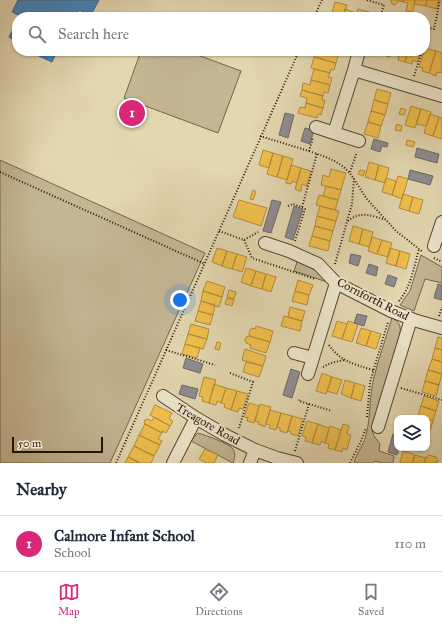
<!DOCTYPE html>
<style>
body{margin:0;font-family:"IM FELL Great Primer",serif;background:#f6f6f7;color:#1f2937}
.controls{position:absolute;right:12px;bottom:12px;display:grid;overflow:hidden;border-radius:8px;box-shadow:0 1px 3px #0004}
.controls button{width:36px;height:36px;display:grid;place-items:center;padding:0;border:0;border-bottom:1px solid #e0e1e3;background:#fff;color:#1f2937;font:20px sans-serif}
.scale{position:absolute;left:12px;bottom:10px;width:91px;box-sizing:border-box;padding-left:4px;border:2px solid #261407;border-top:0;font-size:11px;line-height:14px;white-space:nowrap;color:#261407;-webkit-text-stroke:3px #ede5cc;paint-order:stroke}
.you{position:absolute;left:180px;top:300px;width:14px;height:14px;margin:-10px;border:3px solid #fff;border-radius:50%;background:#1a73e8;box-shadow:0 0 0 6px #1a73e833}
.badge{display:grid;place-items:center;width:26px;height:26px;border-radius:50%;background:#db2777;color:#fff;font-size:13px;font-weight:700}
.pin{position:absolute;translate:-50% -50%;border:2px solid #fff;box-shadow:0 1px 4px #0006}
.list{margin:0;padding:0;list-style:none}
h2{display:flex;justify-content:space-between;align-items:center;height:52px;margin:0;padding:0 16px;font-size:17px}
h2 small{font-size:13px;font-weight:400;color:#747a83}
.list li{display:grid;grid-template-columns:26px 1fr auto;gap:12px;align-items:center;box-sizing:border-box;height:56px;padding:0 16px;border-top:1px solid #e0e1e3}
.list b{display:block;font-size:15px;white-space:nowrap}
.list p{margin:0;font-size:13px;white-space:nowrap;color:#747a83}
.list em{font-size:13px;font-style:normal;color:#747a83}
.icon{flex:none;width:22px;height:22px;fill:none;stroke:currentColor;stroke-width:2;stroke-linecap:round;stroke-linejoin:round}
.map{position:relative;flex:none;width:442px;height:463px;overflow:hidden}
.search{position:absolute;background:#fff;box-shadow:0 1px 3px #0004;left:12px;right:12px;top:12px;height:44px;display:flex;align-items:center;gap:10px;box-sizing:border-box;padding:0 14px;border-radius:16px;color:#747a83;font-size:15px}
.sheet{height:108px;background:#fff}
nav{display:flex;justify-content:space-around;align-items:center;box-sizing:border-box;height:56px;border-top:1px solid #e0e1e3;background:#fff;font-size:11px;color:#747a83}
nav a{display:grid;justify-items:center;gap:2px}
nav .on{color:#db2777}
.map>svg:first-child{display:block}
.green{fill:#c3b693;stroke:#74654d}
.homes{fill:#f2c14e;stroke:#b58d39}
.schools{fill:#3f88c5;stroke:#38658c}
.industry{fill:#8d8d92;stroke:#6e6968}
.lines{fill:none;stroke-linecap:round;stroke-linejoin:round}
.street-casing{stroke:#554531;stroke-width:14}
.path{stroke:#261407;stroke-width:2;stroke-dasharray:1 2;stroke-linecap:butt}
.street{stroke:#ede5cc;stroke-width:12}
.labels{text-anchor:middle;dominant-baseline:central;stroke-width:4;stroke-linejoin:round;paint-order:stroke}
.street-label{font-size:12px;fill:#261407;stroke:#ede5cc}
</style>
<div class="map">
<svg width="442" height="463" viewBox="0 0 442 463">
<rect width="100%" height="100%" fill="#e3d7b0"/>
<filter id="stains"><feTurbulence type="fractalNoise" baseFrequency=".005" numOctaves="4"/><feColorMatrix values="0 0 0 0 .2 0 0 0 0 .09 0 0 0 0 .02 0 0 0 .5 -.17"/></filter>
<radialGradient id="worn" r=".72"><stop offset=".6" stop-color="#630" stop-opacity="0"/><stop offset="1" stop-color="#630" stop-opacity=".3"/></radialGradient>
<path class="green" d="M141 51H187L241 71 218 133 124 98Z
M0 160 205 253 110 463H0Z
M421 255 442 267V283L425 279 414 311 400 305 410 291Z
M298 259 320 273 327 282 294 271Z
M392 318C399 322 401 325 400 333L380 405 372 430 374 436 380 444 379 451 394 456 393 463H382L375 461 373 463H354C356 453 364 445 366 435 371 416 369 396 374 377 379 357 386 338 392 318Z
M198 433C205 435 228 443 232 448 236 452 235 457 233 463L191 441 194 437Z"/>
<path class="homes" d="M391 0H403V2L398 1 397 3 395 5 392 4 391 2Z
M403 0H415L413 12 406 11 408 3 403 2Z
M415 0H427L426 6 414 4Z
M427 0H439L437 9 426 6Z
M335 2 347 5 343 17H331Z
M345 9 356 13 355 17H343Z
M358 9 369 12 367 17H355Z
M369 12 380 16 379 17H367Z
M425 48 436 51 429 73 422 71 423 68 419 67 424 51H425Z
M315 51H336L335 55 338 56 336 63 314 57Z
M372 51H384L383 55 372 52Z
M384 51H396L395 55 391 54 390 57 383 55Z
M396 51H408L405 62 398 60 399 56 395 55Z
M408 51H421L417 62 413 60 412 64 405 62Z
M436 51 442 53V71L441 73 437 72 436 76 429 73Z
M314 57 336 63 334 70 331 69 330 73 311 68Z
M314 69 330 73 328 77 332 78 330 85 311 80Z
M311 80 330 85 328 93 324 92 323 96 302 90 303 83 310 85Z
M377 89 391 93 388 104 374 100Z
M302 90 323 96 322 100H325L323 108 306 103 307 98 300 96Z
M374 100 388 104 385 115 371 111Z
M306 103 323 108 321 115 318 114 317 118 298 113 300 107 305 108Z
M411 106 421 109 415 128 405 125Z
M401 108 406 110 404 115 399 114Z
M421 109 431 112 426 126 416 124Z
M371 111 385 115 381 126 368 122Z
M430 114 439 117 433 136 424 133Z
M439 117 442 118V139L433 136Z
M368 122 381 126 378 138 364 134Z
M397 124 402 126 401 131 395 130Z
M407 140 415 142 413 147 406 145Z
M263 150 273 153 269 168 259 165Z
M273 153 283 156 277 177 267 174Z
M283 156 293 159 287 180 277 177Z
M369 162 379 165 375 180 365 177Z
M291 165 301 168 297 183 292 181 291 184 286 183Z
M379 165 389 168 385 183 375 180Z
M301 168 311 171 307 186 302 184 301 191H299L295 189Z
M331 169 346 173 341 190 321 185 323 175 329 177Z
M360 170 365 171 363 176 358 174Z
M398 176 408 179 402 199 392 195Z
M386 178 396 181 392 195 382 192Z
M326 186 341 190 338 200 323 196Z
M253 190 256 192 253 200 250 199Z
M403 194 413 197 409 211 399 208Z
M319 195 338 200 335 210 316 205Z
M413 197 423 200 419 214 409 211Z
M239 200 267 208 261 226 233 217Z
M320 206 339 211 336 221 317 216Z
M317 216 336 221 333 231 315 226Z
M315 226 333 231 330 241 312 236Z
M353 226 363 229 359 244 349 241Z
M363 229 373 232 369 247 359 244Z
M312 236 330 241 328 251 309 246Z
M372 237 382 240 377 254 368 251Z
M382 240 392 243 388 257 377 254Z
M217 248 227 251 222 266 212 262Z
M390 248 400 251 396 266 386 263Z
M227 251 237 254 232 269 222 266Z
M400 251 410 254 406 269 396 266Z
M237 254 247 257 242 272 232 269Z
M246 268 256 271 251 286 241 282Z
M256 271 266 274 262 289 251 286Z
M266 274 276 277 271 292 262 289Z
M298 280 313 285 309 295 295 291Z
M207 281 225 287 222 297 203 291Z
M229 290 236 292 234 299 227 297Z
M203 291 222 297 219 307 201 301Z
M295 291 309 295 307 305 292 301Z
M227 298 234 300 232 306 225 304Z
M201 301 215 305 213 315 198 311Z
M290 307 305 311 302 321 288 317Z
M198 311 213 315 210 325 195 321Z
M284 316 302 321 300 331 281 326Z
M337 321 347 324 342 339 332 336Z
M348 321 358 324 352 342 342 339Z
M191 324 209 329 207 339 188 334Z
M256 326 273 331 270 342 250 336 249 334 250 330 252 328 255 329Z
M361 328 371 331 366 346 356 343Z
M371 331 381 334 376 349 366 346Z
M188 334 207 339 203 349 185 344Z
M249 336 270 342 266 353 250 348 251 345 246 343 245 341 246 337Z
M438 337 442 338V350L435 348Z
M217 342 221 343 219 350 215 349Z
M185 344 200 348 197 358 182 354Z
M435 348 442 350V362L432 359Z
M245 349 266 356 263 366 242 360Z
M432 359 442 362V374L428 370Z
M246 362 263 366 259 377 243 372Z
M428 370 442 374 439 385 425 381Z
M322 373 332 377 326 394 316 391Z
M204 377 216 380 209 403 202 401 203 397 199 396Z
M332 377 342 380 337 394 327 391Z
M345 380 355 383 351 398 341 394Z
M425 381 439 385 436 396 422 392Z
M355 383 365 386 361 401 351 398Z
M214 384 226 388 221 403 217 401 216 405 209 403Z
M226 388 237 391 231 410 224 407 225 404 221 403Z
M237 391 248 394 243 409 239 408 238 412 231 410Z
M424 396 439 401 436 411 421 406Z
M249 403 259 406 254 423 247 421 248 418 244 417Z
M260 404 271 407 265 427 258 424 259 422 255 421Z
M155 405 172 413 169 419 173 421 170 426 150 415Z
M421 406 436 411 433 421 427 419V418L418 416Z
M270 410 281 413 276 430 269 428 270 425 266 424Z
M281 413 292 416 287 433 280 431V428L277 427Z
M292 416 303 419 298 436 291 434V432L288 431Z
M154 417 170 426 166 433 162 431V433L145 424 144 423 145 420 147 419 152 421Z
M427 419 433 421 430 431 427 430Z
M307 421 318 424 312 443 305 441 306 437 302 436Z
M145 424 162 433 158 439 162 441 160 445 139 435Z
M318 424 329 428 325 443 321 441 320 445 312 443Z
M343 424 349 426 347 434 351 435 347 450 343 448 342 452 335 450Z
M330 426 341 430 335 450 328 448 329 444 325 443Z
M139 435 160 445 154 456 134 446Z
M134 446 154 456 151 463H140L128 457Z
M205 449 218 455 214 463H207L199 459Z
M403 451 415 455 412 463H400Z
M415 455 426 458 424 463H412Z
M429 455 436 457 438 460 437 463H424L426 457Z
M128 457 140 463H125Z"/>
<path class="schools" d="M18 0H99L91 15 79 10 75 17H22L12 12Z
M16 24 17 25V46L14 44 16 41 9 37Z
M28 51H57L52 62Z"/>
<path class="industry" d="M285 113 294 115 288 138 279 135Z
M305 128 314 130 310 144 301 141Z
M374 139 388 143 387 147 382 146 380 152 371 149Z
M417 148 439 154 437 163 415 157Z
M410 170 433 176 430 185 408 179Z
M272 200 281 202 271 233 263 231Z
M294 206 303 209 293 240 285 237Z
M351 254 361 256 358 266 349 263Z
M369 264 378 267 376 276 366 273Z
M388 275 397 278 394 287 385 284Z
M438 284 442 285V300L434 298Z
M357 314 367 316 364 326 354 323Z
M186 358 203 364 200 373 183 368Z
M291 369 300 372 292 398 283 395Z
M182 385 198 389 195 399 179 394Z
M393 434 397 435V448H399L397 455 388 452Z"/>
<g class="lines">
<g class="street-casing">
<path id="street" d="M354 70 359 51
M316 127 334 133
M359 141 334 133 354 70 442 96
M265 243 289 251 318 264 336 283 391 311 417 321 442 328
M434 246 442 222
M294 353 313 358
M308 374 336 283
M163 396 196 418 225 435 255 450 277 458 297 463
M378 427 411 319
M173 463 196 418
M250 463 255 450"/>
</g>
<path class="path" d="M367 0 384 5 380 17
M314 17 322 0
M425 41 429 28 434 29 440 0
M414 76 422 51
M260 136 309 151 313 138
M309 151C328 158 342 161 354 179
M0 172 205 264
M350 172 357 152
M288 206 293 204 302 207 317 154
M348 221C359 211 372 215 385 220
M219 231 244 240 258 232
M244 240 252 258 315 279
M295 241 305 209 302 207
M434 258 442 262
M335 264 352 204 354 179 366 198 396 231 419 249 423 252
M399 301C411 287 414 267 419 249
M439 316 442 307
M329 345C341 362 354 364 373 370
M166 350 215 365
M323 367 331 363 344 360
M230 373 253 382 239 428
M401 388 442 400
M309 404 332 411
M367 417 370 382 388 322
M295 451 309 404 299 401 300 398
M116 463 299 51
M350 463 361 441 366 428"/>
<use href="#street" class="street"/>
</g>
<g class="labels">
<g class="street-label">
<text transform="translate(373 299) rotate(27)">Cornforth Road</text>
<text transform="translate(208 424) rotate(30)">Treagore Road</text>
</g>
</g>
<rect width="100%" height="100%" filter="url(#stains)"/>
<rect width="100%" height="100%" fill="url(#worn)"/>
</svg>
<div class="controls">
<button><svg class="icon" aria-label="layers" viewBox="0 0 24 24"><path d="M12 4l9 5-9 5-9-5zM3 14l9 5 9-5"/></svg></button>
</div>
<div class="scale">50 m</div>
<div class="you"></div>
<div class="pin badge" style="left:132px;top:113px">1</div>
<div class="search"><svg class="icon" aria-label="search" viewBox="0 0 24 24"><circle cx="10" cy="10" r="6"/><path d="M15 15l6 6"/></svg>Search here</div>
</div>
<section class="sheet">
<h2>Nearby<small></small></h2>
<ul class="list">
<li><span class="badge">1</span><div><b>Calmore Infant School</b><p>School</p></div><em>110 m</em></li>
</ul>
</section>
<nav>
<a class="on"><svg class="icon" aria-label="map" viewBox="0 0 24 24"><path d="M3 6l6-2 6 2 6-2v14l-6 2-6-2-6 2zM9 4v14M15 6v14"/></svg>Map</a>
<a><svg class="icon" aria-label="directions" viewBox="0 0 24 24"><path d="M12 3l9 9-9 9-9-9zM9 14v-3h6M13 9l2 2-2 2"/></svg>Directions</a>
<a><svg class="icon" aria-label="saved" viewBox="0 0 24 24"><path d="M7 4h10v16l-5-4-5 4z"/></svg>Saved</a>
</nav>
